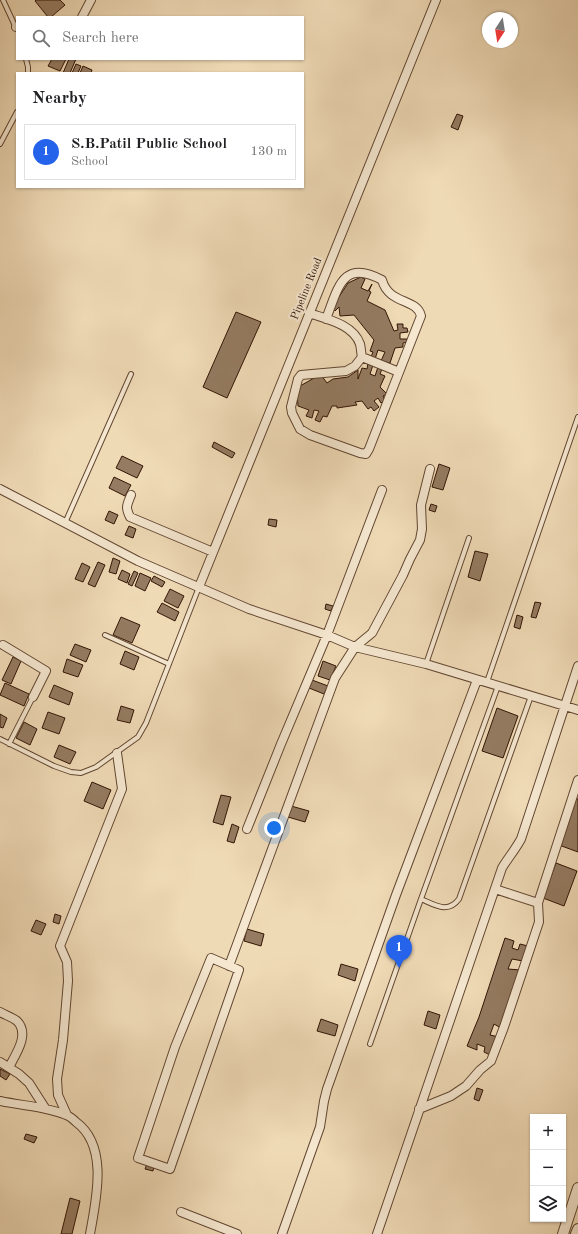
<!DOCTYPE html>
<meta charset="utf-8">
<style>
body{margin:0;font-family:"Old Standard TT",serif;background:#f2f2f2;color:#202124}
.controls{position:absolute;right:12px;bottom:12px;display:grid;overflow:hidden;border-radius:0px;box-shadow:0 1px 3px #0004}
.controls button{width:36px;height:36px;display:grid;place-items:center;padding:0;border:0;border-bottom:1px solid #e0e0e0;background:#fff;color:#202124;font:20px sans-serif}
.compass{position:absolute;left:482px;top:12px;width:36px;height:36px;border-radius:50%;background:#fff;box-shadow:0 1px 3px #0004;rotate:192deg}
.you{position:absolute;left:274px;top:828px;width:14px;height:14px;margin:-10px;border:3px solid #fff;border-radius:50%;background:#1a73e8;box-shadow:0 0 0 6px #1a73e833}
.badge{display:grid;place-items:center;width:26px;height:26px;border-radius:50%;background:#2563eb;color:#fff;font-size:13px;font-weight:700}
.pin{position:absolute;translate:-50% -33px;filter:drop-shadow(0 1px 2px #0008)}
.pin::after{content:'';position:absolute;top:21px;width:14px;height:12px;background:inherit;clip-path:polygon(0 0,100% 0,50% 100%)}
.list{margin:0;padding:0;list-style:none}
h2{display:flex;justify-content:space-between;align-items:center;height:52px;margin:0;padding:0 16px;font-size:17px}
h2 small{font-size:13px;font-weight:400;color:#757577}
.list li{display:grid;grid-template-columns:26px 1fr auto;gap:12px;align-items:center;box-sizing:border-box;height:56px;margin:0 8px 8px;padding:0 8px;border:1px solid #e0e0e0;border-radius:0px}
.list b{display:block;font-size:15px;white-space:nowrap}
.list p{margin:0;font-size:13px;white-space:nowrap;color:#757577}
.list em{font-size:13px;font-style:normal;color:#757577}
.icon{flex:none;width:22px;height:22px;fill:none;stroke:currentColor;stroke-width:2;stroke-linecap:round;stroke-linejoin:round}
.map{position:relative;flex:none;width:578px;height:1234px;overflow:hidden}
.search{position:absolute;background:#fff;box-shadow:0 1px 3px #0004;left:16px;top:16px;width:288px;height:44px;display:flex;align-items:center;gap:10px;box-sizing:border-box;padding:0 14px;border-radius:0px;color:#757577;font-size:15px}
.panel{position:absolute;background:#fff;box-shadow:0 1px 3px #0004;left:16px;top:72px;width:288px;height:116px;border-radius:0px}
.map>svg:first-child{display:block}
.building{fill:#947b61;stroke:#321404}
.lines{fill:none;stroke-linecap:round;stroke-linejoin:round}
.service-casing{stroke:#614630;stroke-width:6}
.minor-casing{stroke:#614630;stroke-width:10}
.tertiary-casing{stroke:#614630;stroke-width:12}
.service{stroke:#f5e7d0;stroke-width:4}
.minor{stroke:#f5e7d0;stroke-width:8}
.tertiary{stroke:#f5e7d0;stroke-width:10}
.labels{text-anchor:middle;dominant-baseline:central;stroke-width:4;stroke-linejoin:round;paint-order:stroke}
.street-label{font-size:11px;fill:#321404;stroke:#f5e7d0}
</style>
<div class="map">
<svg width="578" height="1234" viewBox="0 0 578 1234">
<rect width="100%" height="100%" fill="#efdab6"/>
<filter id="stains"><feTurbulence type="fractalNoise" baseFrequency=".005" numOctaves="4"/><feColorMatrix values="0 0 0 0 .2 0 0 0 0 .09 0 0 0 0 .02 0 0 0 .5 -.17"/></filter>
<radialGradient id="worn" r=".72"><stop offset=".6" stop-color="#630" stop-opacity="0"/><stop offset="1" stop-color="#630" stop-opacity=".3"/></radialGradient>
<path class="building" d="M36 0H60L65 5 51 17H48L35 1Z
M52 59H66L60 71 48 66Z
M69 59H76L70 73H63Z
M76 64 81 66 78 73H72Z
M83 66 92 70 91 73H80Z
M457 114 463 116 458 130 451 127Z
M361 277 365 279 361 288 368 291 372 284 369 291 371 292 367 301 385 310 394 331 398 330 397 324H403V328H407L408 332 400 333V339H407L408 342 403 343V347L395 348 390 363 381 361 385 352 378 350 375 359 371 357 373 352 370 351 374 340 354 315 340 316 339 307 335 311 333 306 348 283Z
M236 312 261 322 227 398 203 387Z
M368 363 373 365 370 374 375 376 378 367 382 369 380 374 385 376 380 387 387 394 383 396 385 400 381 403 378 398 374 401 379 407 374 411 371 407 368 409 362 401 355 402 357 405 337 408V406H332L327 417 323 416 320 422 315 420 319 411 314 410 312 418 306 416 309 410 298 406 297 392 300 386 316 377 321 375 327 383 333 379 348 377 358 370V379L362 368 367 369Z
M214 442 235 453 232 458 212 447Z
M122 456 143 466 137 478 116 468Z
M439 464 450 468 443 490 432 487Z
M114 477 131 485 125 496 109 488Z
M431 504 437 506 435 512 429 510Z
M109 511 118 515 114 524 105 520Z
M269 519 277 520 276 527 268 525Z
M129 526 136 529 133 538 125 535Z
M475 551 488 554 480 581 468 577Z
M113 558 120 561 116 574 109 572Z
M98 562 105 565 95 587 88 584Z
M82 563 90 567 83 582 75 579Z
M122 570 130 574 127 583 118 579Z
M134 571 138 573 132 586 128 584Z
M140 573 151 578 145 591 135 586Z
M154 576 165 582 162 587 151 581Z
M170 589 184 596 178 608 164 601Z
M535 602 541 603 536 618 531 617Z
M162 603 179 612 175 621 157 612Z
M326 604 333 606 331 611 325 609Z
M517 615 523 617 520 629 514 627Z
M121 617 140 625 132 643 113 635Z
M75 644 91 650 86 662 70 655Z
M125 651 139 657 134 670 120 664Z
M13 657 21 661 11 684 2 680Z
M67 659 83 665 78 677 63 672Z
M323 661 336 666 330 680 318 676Z
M312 680 328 686 324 694 309 688Z
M5 683 29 694 24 706 0 695Z
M54 685 73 693 69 705 49 697Z
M121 706 134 710 130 723 117 720Z
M497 708 518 716 503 758 482 751Z
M48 712 65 718 59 734 42 728Z
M0 714 7 718 3 728 0 727Z
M24 722 37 729 30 745 16 738Z
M59 745 76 752 70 764 54 757Z
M92 782 111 790 103 809 84 801Z
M221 795 231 797 223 825 213 822Z
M576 798 578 799V852L559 845Z
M291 806 309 811 305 822 288 817Z
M232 824 239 827 234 843 227 841Z
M556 863 577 871 564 906 543 898Z
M55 914 61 916 59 924 53 922Z
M36 920 46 924 41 935 31 931Z
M247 929 264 934 261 946 244 941Z
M505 938 514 941 512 948 518 950 520 944 528 946 523 961 512 959 508 969 520 970 505 1011 501 1028 494 1024 490 1035 499 1037 490 1055 484 1052 485 1047 477 1044V1050L467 1046 479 1017Z
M341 964 358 969 355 981 338 975Z
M428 1011 440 1015 436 1029 424 1025Z
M321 1019 338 1025 335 1036 317 1031Z
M0 1069 10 1074 6 1080 0 1076Z
M477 1088 483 1090 479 1101 474 1099Z
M26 1134 37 1137 34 1143 24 1139Z
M147 1164 154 1166 153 1171 145 1169Z
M70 1198 80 1201 72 1234H61Z"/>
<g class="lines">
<g class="service-casing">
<path id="service" d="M3 0 16 28
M26 59 28 67V73
M0 144 17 112
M65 523 131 374
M105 635 169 664
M426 664 469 538
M487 682 578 417
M0 739 54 766 71 772 81 773 96 767 138 737 146 723 199 587
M9 744 33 697
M421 899 498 686
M370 1044 421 899C435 905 448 914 459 899L531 696"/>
</g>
<g class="minor-casing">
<path id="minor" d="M82 17 91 0
M16 27H17
M309 313C326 319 353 324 360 344 361 348 361 353 362 357L355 366 346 371 301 375 298 379 291 407 292 413 300 429 310 435 360 453 366 454 369 449 421 316C417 298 389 305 382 280 342 258 338 289 326 319
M362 357 399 372
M0 489 138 561 249 609 327 635 355 647 426 664 578 710
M131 495C127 505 125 507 130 517L213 552
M199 587 436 0
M3 645 46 671 33 697
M247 829 281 744 327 635 382 490
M495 889 538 903
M211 958 239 970 170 1169 138 1158 175 1047Z
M229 966 335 678 355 647 372 633 403 575 410 559 420 540 422 529 421 505 430 469
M0 1012C5 1015 12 1017 17 1021 30 1034 16 1054 9 1067
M0 1062 19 1074 29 1083 45 1108
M0 1101C22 1106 45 1106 66 1115 69 1116 73 1119 76 1122 109 1146 96 1200 90 1234
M419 1109 451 1096 466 1086 480 1070 491 1061 504 1027 539 922 538 903 578 780
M67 1115 58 1095 57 1079 63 1040 68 981 67 962 60 946 122 789 117 753
M181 1212 237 1234
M282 1234 320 1127 324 1101 327 1089 396 895 477 680
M377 1234 502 868C508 858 515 850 521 839L578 666"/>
</g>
<g class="tertiary-casing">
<path id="tertiary" d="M563 1234 578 1188
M576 1234 578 1229"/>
</g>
<use href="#service" class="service"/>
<use href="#minor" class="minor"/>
<use href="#tertiary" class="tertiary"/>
</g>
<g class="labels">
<g class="street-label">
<text transform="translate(307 289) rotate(-68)">Pipeline Road</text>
</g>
</g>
<rect width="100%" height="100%" filter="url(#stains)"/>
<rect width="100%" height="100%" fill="url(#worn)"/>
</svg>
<div class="controls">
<button>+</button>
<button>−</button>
<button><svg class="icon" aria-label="layers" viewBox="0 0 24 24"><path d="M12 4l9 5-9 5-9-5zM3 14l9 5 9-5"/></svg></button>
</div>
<svg class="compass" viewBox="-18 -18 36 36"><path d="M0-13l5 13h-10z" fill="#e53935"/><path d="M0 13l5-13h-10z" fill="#757577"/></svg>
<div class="you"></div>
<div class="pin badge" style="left:399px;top:968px">1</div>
<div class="search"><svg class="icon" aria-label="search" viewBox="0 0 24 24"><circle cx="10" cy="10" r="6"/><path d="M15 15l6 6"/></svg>Search here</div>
<section class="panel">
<h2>Nearby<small></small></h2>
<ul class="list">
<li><span class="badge">1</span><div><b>S.B.Patil Public School</b><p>School</p></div><em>130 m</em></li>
</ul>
</section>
</div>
